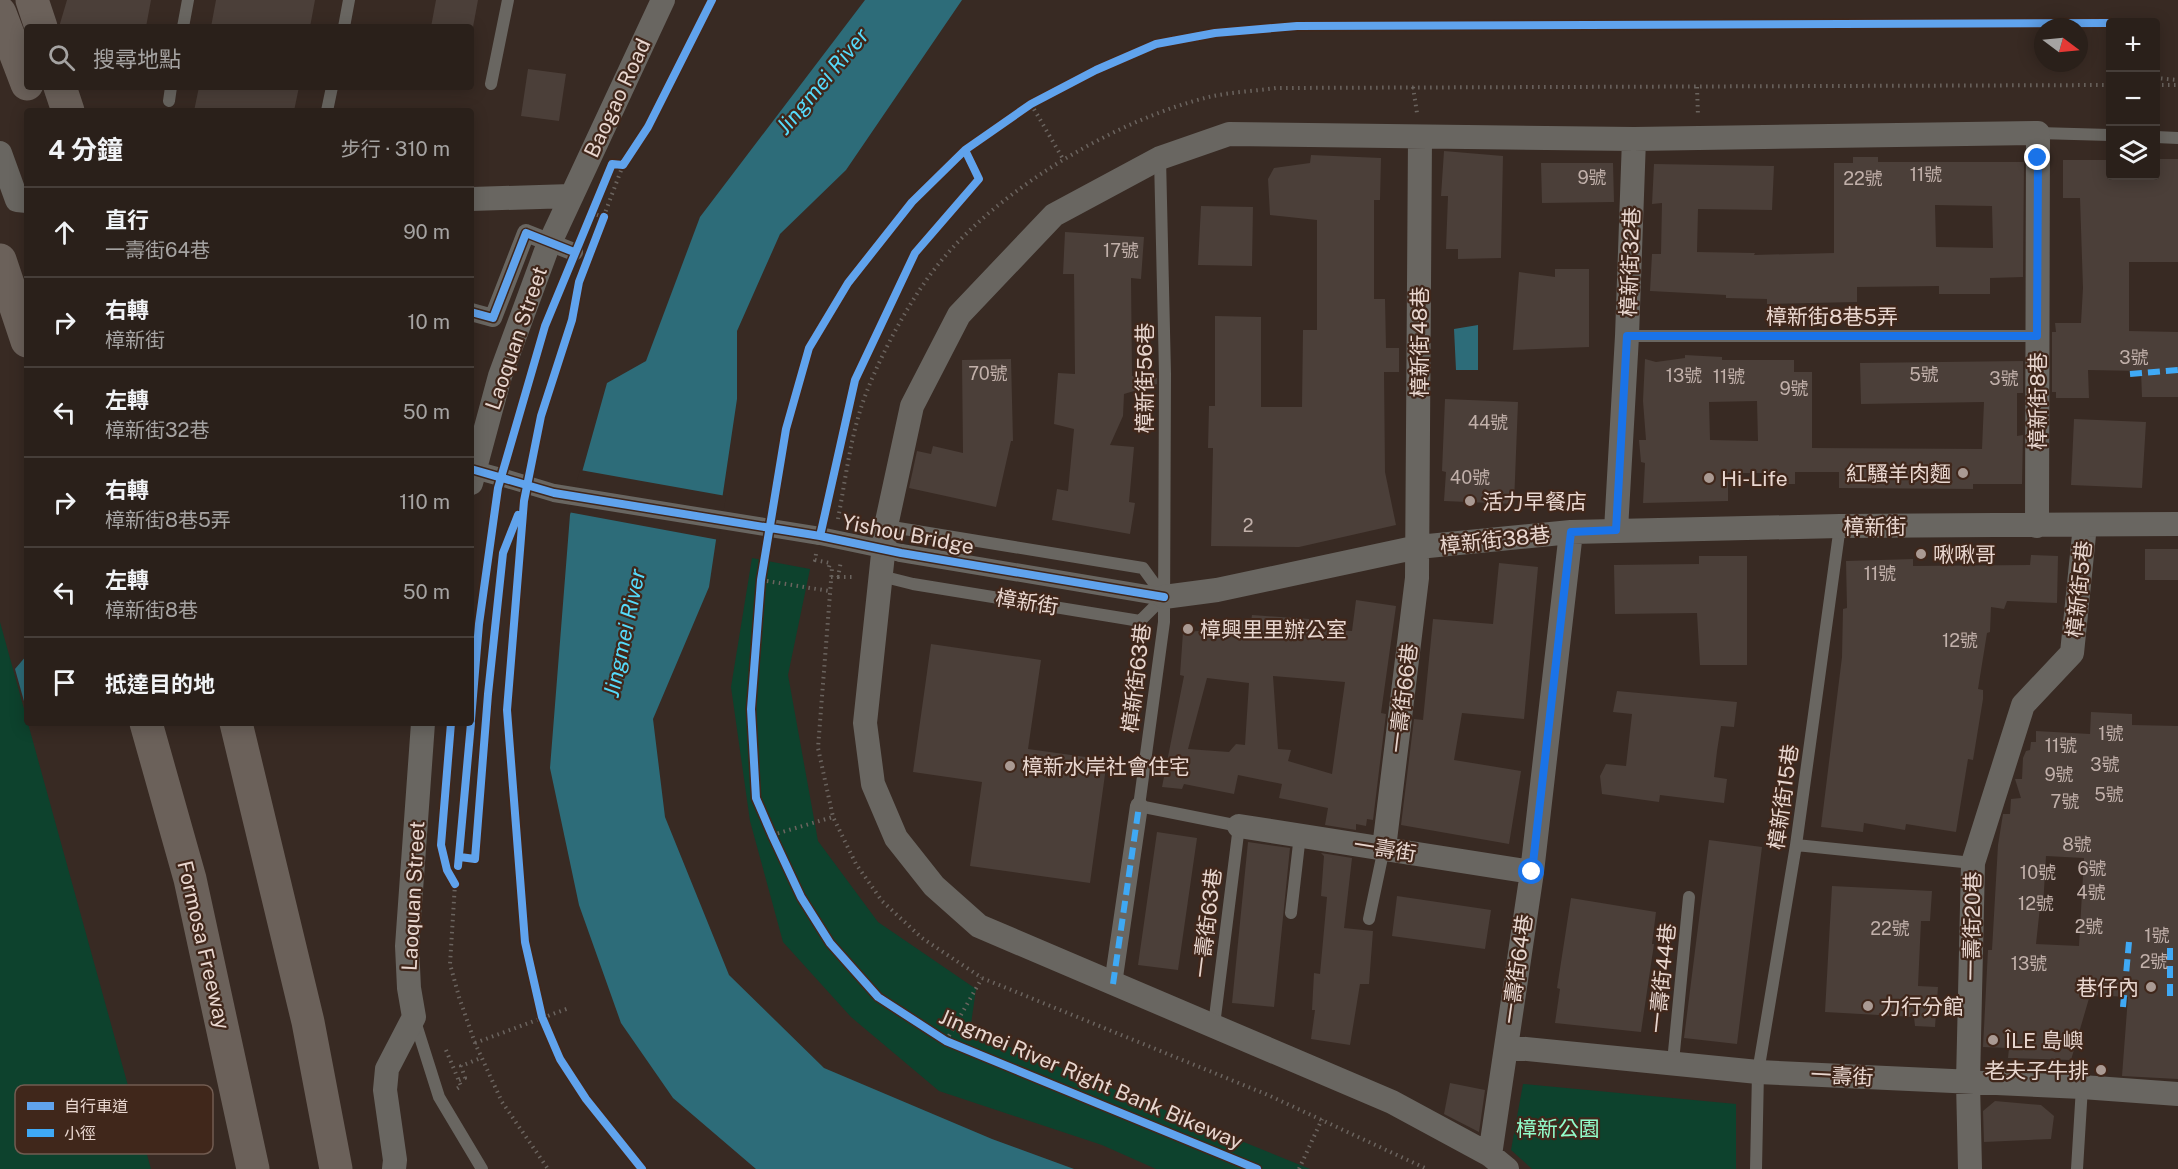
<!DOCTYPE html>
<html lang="zh-TW">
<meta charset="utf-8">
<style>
body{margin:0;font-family:"Public Sans","Noto Sans TC",sans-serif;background:#322823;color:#f1f3f6}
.controls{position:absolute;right:18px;top:18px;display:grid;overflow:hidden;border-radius:6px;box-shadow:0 3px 15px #0003}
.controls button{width:54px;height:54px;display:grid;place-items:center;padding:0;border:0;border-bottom:2px solid #463e39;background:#2a201a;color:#f1f3f6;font:30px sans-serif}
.compass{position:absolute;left:2034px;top:18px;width:54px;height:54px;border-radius:50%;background:#2a201a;box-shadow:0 3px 15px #0003;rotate:106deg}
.stop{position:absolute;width:18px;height:18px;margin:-14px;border:4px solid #1a73e8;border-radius:50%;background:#fff}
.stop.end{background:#1a73e8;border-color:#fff;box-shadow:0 2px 6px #0008}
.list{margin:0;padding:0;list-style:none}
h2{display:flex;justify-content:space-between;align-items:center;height:78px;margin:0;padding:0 24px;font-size:26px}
h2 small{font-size:20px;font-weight:400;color:#a5a3a2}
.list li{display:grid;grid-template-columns:39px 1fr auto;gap:18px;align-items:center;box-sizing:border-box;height:90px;padding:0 24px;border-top:2px solid #463e39}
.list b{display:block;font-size:22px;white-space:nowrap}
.list p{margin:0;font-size:20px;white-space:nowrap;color:#a5a3a2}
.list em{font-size:20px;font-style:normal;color:#a5a3a2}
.icon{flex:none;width:33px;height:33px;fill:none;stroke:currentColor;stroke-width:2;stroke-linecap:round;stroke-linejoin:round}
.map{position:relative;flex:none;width:2178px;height:1169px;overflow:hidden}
.search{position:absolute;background:#2a201a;box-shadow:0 3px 15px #0003;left:24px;top:24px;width:450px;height:66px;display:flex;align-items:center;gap:15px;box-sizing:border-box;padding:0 21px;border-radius:6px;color:#a5a3a2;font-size:22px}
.panel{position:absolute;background:#2a201a;box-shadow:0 3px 15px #0003;left:24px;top:108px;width:450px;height:618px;border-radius:6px}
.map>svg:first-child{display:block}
.green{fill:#0d422d}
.water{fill:#2d6c79}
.pier{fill:#382a23}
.building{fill:#4b3f39;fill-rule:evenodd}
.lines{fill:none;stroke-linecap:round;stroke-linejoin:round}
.path{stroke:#6b645f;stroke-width:4;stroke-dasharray:1.5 4.5;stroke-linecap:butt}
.service{stroke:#696661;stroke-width:12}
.pedestrian{stroke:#696661;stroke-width:18}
.minor{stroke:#696661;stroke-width:24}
.motorway{stroke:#6b615a;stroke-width:33}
.pedestrian-bridge{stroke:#696661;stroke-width:18}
.quiet{stroke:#3fa9f5;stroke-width:6;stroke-dasharray:12 6;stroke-linecap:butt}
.cycleway-casing{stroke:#40271b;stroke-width:11}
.cycleway{stroke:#60a3ed;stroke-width:8}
.route{stroke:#1a73e8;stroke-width:8}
.poi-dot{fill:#aa9a93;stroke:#40271b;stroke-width:2}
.labels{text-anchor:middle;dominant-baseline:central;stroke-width:4.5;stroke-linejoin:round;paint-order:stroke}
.number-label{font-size:18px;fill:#c1b0aa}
.street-label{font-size:21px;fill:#e8d6cf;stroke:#40271b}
.poi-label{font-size:21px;fill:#e8d6cf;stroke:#40271b;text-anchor:start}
.park-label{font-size:21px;fill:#92fcca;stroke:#40271b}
.water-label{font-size:22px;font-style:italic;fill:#55dafa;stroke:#40271b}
.key{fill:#40271b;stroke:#725c51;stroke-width:1.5}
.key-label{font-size:16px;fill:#e8d6cf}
</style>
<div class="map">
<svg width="2178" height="1169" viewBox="0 0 2178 1169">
<rect width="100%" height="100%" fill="#382a23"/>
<path class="green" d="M752 558 810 569 788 675 818 841 878 922 976 989 970 1031 1310 1169H1156L1102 1145 939 1091 851 1017 783 942 750 821 731 687Z
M0 622 151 1169H0Z
M1523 1084 1736 1104V1169H1532L1511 1150Z"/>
<path class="water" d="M865 0H962L846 170 780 234 737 331V399L709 587 653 719 665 817 729 975 824 1068 992 1139 1074 1169H756L673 1098 621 1023 579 905 550 768 570 515 607 383 646 361 700 217Z
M1478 325V370H1456L1454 329Z
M27 655V712L15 669Z"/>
<path class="pier" d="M580 470 726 496 719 540 568 512Z"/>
<path class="building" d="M67 0H151L146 27H59Z
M216 0H315L310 27H211Z
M436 0H478L473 27H431Z
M528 69 566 74 559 121 521 116Z
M199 87H299L294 111H194Z
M1444 151 1503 156 1501 258 1458 259V249H1446L1448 196H1441Z
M1311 155 1381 158 1380 200H1374V299H1385L1386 348H1399V372H1384L1385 472 1396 525 1299 547 1211 546 1213 448H1208L1209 406H1215V316L1261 317V407H1302L1303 330H1317V220L1270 215 1268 179 1274 168 1310 163Z
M1853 157H1878V162H2024L2023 277 1990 278V294H1939V286L1857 287V302L1767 304V299L1726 298V295L1650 291 1652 254H1661L1662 203 1652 204 1654 164 1774 166 1772 210 1698 209 1697 252 1755 253 1754 255 1834 253V163H1853ZM1935 205 1992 206 1993 248 1936 247Z
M2156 159H2178V262H2129V331L2178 332V397H2142L2141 371 2088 370 2089 398H2056V392H2052V332H2056L2055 323H2081L2083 288 2080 198H2063V160H2110V176H2156Z
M1541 163H1613L1614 202 1542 203Z
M1201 206 1253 207 1252 266 1198 265Z
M1065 232 1144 237 1141 279 1131 278 1132 376 1157 378V384L1124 394 1123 416 1110 445 1134 447 1129 502 1135 503 1130 534 1052 520 1057 489 1068 491 1074 429 1054 424 1058 373 1075 374 1074 274H1063Z
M1555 269H1589V347L1513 350 1519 272 1555 277Z
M1685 355 1722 357V360H1794V372H1812V448L1982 449 1984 402 1861 404 1860 363 2023 361V393H2017V436L2023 435 2022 484H1973V489L1839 488V472H1795V484H1775L1776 473H1728V501L1643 503 1645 463 1641 462 1639 440H1646L1643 401 1645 359 1656 362 1685 358ZM1757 401 1758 441 1710 440 1709 402Z
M1011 359 1013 441H1011L996 507 909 488 917 451 931 454 933 446 963 453 962 360Z
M1445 399 1518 402 1514 504 1444 501 1446 472 1442 471Z
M2074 419 2146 422 2142 488 2071 485Z
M2145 549H2178V580H2145Z
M2031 555 2058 556 2057 603 2007 601 2004 609 1991 607 1990 632 1987 633 1978 689 1983 690V699L1973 760 1968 759 1956 832 1906 824 1905 830 1864 823 1863 832 1821 827 1842 657 1843 609 1847 608 1846 561 1913 559V566L2030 565Z
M1699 556H1747V665H1700L1697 613 1615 614 1614 565 1699 564Z
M1499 563 1538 567 1524 719 1462 713 1454 760 1521 771 1509 844 1401 825 1414 719 1423 720 1433 619 1493 624Z
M1356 600 1396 606 1381 713 1386 714 1373 820 1367 819 1366 826 1356 824V830L1325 825 1328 808 1279 798 1282 784 1238 775 1234 794 1184 784 1182 789 1162 787 1184 676 1180 675 1183 632 1231 629 1232 621 1251 622 1252 615 1309 619V628L1352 631ZM1273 676 1345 682 1332 774 1288 761 1291 750 1278 749ZM1207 678 1249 683 1245 745 1236 744 1229 752 1188 749Z
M931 644 1041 660 1028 749 1107 760 1090 883 970 866 982 782 913 772Z
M1617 691 1737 702 1734 727 1721 726 1717 751 1714 777 1727 779 1724 803 1660 795 1659 802 1602 794 1600 776 1606 764 1626 766 1632 714 1613 712Z
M2091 712 2132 714V725L2178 726V1079L2122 1076 2128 997 2090 995 2071 1060 2008 1058 2009 1048 1983 1047 1988 950H1992L1998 845 2003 814H2010L2011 799 2021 798 2015 779H2022L2023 758 2026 751 2030 750 2031 742H2036V731L2090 734ZM2046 856 2084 858 2079 946 2036 944 2040 907H2043Z
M1157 832 1197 838 1178 970 1138 965Z
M1709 840 1762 847 1737 1044 1684 1038Z
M1248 842 1290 848 1274 1007 1232 1003Z
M1321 853 1352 858 1344 928 1373 931 1369 984H1360L1350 1045 1311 1039 1315 1010H1312L1314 973 1320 974 1327 897 1321 896 1324 856Z
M1832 886 1932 891 1930 921H1921L1918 986 1938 987 1935 1027 1915 1026 1914 1017 1825 1012Z
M1397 896 1491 910 1485 949 1392 936Z
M1571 898 1656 912 1652 944H1654L1641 1032 1555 1023 1560 989 1557 988Z
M1450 1083 1485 1090 1479 1132 1444 1114Z
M1995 1101 2041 1105 2054 1116 2051 1139 1984 1142 1983 1111Z"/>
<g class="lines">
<path class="path" d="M2157 23 2156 78 2178 80
M2156 85H2178
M1413 87 1417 113
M1697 87 1698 116
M1031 104 1063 159
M591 213 604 217
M593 245 623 165 648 127
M579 282 583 272
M838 519C846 477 851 431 867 391 883 350 913 294 941 261 1002 187 1119 118 1213 96 1233 92 1255 91 1276 88L2110 85
M816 554 815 560 830 563 829 567 832 568 818 748 833 817 856 864 882 901 922 938 982 978 1268 1095 1427 1169
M831 577H838L841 561
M838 577H856
M761 580 829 591
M772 835 833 817
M455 884 450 964 459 997 475 1043 502 1102 548 1169
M946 1041 982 978
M475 1043 569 1008
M446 1050 461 1086 455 1090
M459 1080 465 1078 461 1066 481 1058
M1299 1169 1322 1119"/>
<path class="service" d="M183 27 188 0
M344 27 349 0
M491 84 508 0
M169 101 171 87
M327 111 332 87
M2038 133 2110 135
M2156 137 2178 138
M1160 158 1165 374 1164 622 1139 806 1239 826 1214 1025
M1627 336H2037
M886 526 1143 568 1164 597
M881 576 913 584 1140 621 1164 597
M1796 845 1973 863
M1291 913 1300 835
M1369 919 1384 848
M414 1018 439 1097 482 1169
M1673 1062 1689 897
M1756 1169 1758 1072 1796 845 1840 526
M2077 1169 2082 1087"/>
<path class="pedestrian" d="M471 312 493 318 526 233 574 252
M504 478 554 493 820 536
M901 553 1164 597
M1113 984 1139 806"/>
<path class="minor" d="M0 153 17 200 27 201
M471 199 571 196
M471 483 500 376 546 251 663 0
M1616 530 1627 336 1634 139
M1164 597 1217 590 1418 547 1571 532 1840 526 2178 524
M1239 826 1532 872
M1384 848 1417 578 1420 137
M1506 1047 1758 1072 2082 1087 2178 1094
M1490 1155 1532 872 1571 532
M394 1169 395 1160 385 1090 387 1069 414 1017 409 988 407 946 423 723
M1507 1169 1490 1155 1392 1102 979 926 934 886 896 838 873 784 865 723 886 526 912 406 959 315 1054 215 1160 158 1229 134 1634 139 2038 133 2037 526
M1970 1169 1968 1082 1973 863 2023 705 2072 653 2085 525"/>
<path class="motorway" d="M32 0 41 27
M0 13 27 84
M60 87 68 111
M0 260 27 341
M146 723 190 879 253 1169
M236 723 308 1022 336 1169"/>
<path class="pedestrian-bridge" d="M471 469 504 478
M820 536 901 553"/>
<path class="quiet" d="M2130 374 2178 370
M1113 984 1139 806
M2170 996V944
M2123 1007 2129 942"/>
<g class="cycleway-casing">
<path id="cycleway" d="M604 217 579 282 572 320 541 416 524 501 507 710 525 942 542 1017 560 1059 586 1099 642 1169
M471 312 493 318 526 233 574 252
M471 469 554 493 820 536 901 553 1164 597
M820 536 855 380 915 253 979 179 965 150
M471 720 479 624 498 488 545 326 612 164 623 165 648 127 712 0
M451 723 441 845 447 870 455 884
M460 857 475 859 488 694 503 553 518 515
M458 866 471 723
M1257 1169 946 1041 878 997 830 943 801 897 772 835 756 798 751 709 761 580 786 429 809 348 848 283 912 202 965 150 1031 104 1096 70 1156 44 1215 33 1297 26 2110 23"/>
</g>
<use href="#cycleway" class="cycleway"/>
</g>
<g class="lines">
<path class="route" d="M1532 872 1571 532 1616 530 1627 336H2037L2038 158"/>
</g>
<g class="poi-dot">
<circle cx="1963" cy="473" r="6"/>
<circle cx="1709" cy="478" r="6"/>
<circle cx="1470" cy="501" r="6"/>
<circle cx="1921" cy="554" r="6"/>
<circle cx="1188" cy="629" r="6"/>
<circle cx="1010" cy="766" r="6"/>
<circle cx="2151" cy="987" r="6"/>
<circle cx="1868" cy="1006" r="6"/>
<circle cx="1993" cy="1040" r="6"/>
<circle cx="2101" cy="1070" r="6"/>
</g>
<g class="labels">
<g class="number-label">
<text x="1926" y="174">11號</text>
<text x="1592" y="177">9號</text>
<text x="1863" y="178">22號</text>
<text x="1121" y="250">17號</text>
<text x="2134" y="357">3號</text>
<text x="988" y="373">70號</text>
<text x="1924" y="374">5號</text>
<text x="1684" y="375">13號</text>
<text x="1729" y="376">11號</text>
<text x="2004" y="378">3號</text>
<text x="1794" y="388">9號</text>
<text x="1488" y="422">44號</text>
<text x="1470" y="477">40號</text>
<text x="1248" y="525">2</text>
<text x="1880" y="573">11號</text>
<text x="1960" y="640">12號</text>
<text x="2111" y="733">1號</text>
<text x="2061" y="745">11號</text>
<text x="2105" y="764">3號</text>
<text x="2059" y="774">9號</text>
<text x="2109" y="794">5號</text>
<text x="2065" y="801">7號</text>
<text x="2077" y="844">8號</text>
<text x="2092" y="868">6號</text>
<text x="2038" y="872">10號</text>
<text x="2091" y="892">4號</text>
<text x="2036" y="903">12號</text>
<text x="2089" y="926">2號</text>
<text x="1890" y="928">22號</text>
<text x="2157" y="935">1號</text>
<text x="2154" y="961">2號</text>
<text x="2029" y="963">13號</text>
</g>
<g class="street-label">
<text transform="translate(617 98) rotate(-65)">Baogao Road</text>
<text transform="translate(1630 262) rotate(-88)">樟新街32巷</text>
<text x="1832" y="316">樟新街8巷5弄</text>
<text transform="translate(516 338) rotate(-71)">Laoquan Street</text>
<text transform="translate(1419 342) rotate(-90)">樟新街48巷</text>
<text transform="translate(1144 378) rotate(-90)">樟新街56巷</text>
<text transform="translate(2037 401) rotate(-90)">樟新街8巷</text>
<text x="1875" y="526">樟新街</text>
<text transform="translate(908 534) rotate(11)">Yishou Bridge</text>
<text transform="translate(1495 540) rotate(-6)">樟新街38巷</text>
<text transform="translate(2079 589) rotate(-84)">樟新街5巷</text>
<text transform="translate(1027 602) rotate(9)">樟新街</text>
<text transform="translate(1136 678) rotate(-83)">樟新街63巷</text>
<text transform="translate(1403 698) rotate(-83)">一壽街66巷</text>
<text transform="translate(1783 797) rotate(-82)">樟新街15巷</text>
<text transform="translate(1385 849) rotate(9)">一壽街</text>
<text transform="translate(413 896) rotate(-87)">Laoquan Street</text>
<text transform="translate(1207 923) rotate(-83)">一壽街63巷</text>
<text transform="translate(1972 926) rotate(-89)">一壽街20巷</text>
<text transform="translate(204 945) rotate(77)">Formosa Freeway</text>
<text transform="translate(1517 969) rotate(-82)">一壽街64巷</text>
<text transform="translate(1662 978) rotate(-84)">一壽街44巷</text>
<text transform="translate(1842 1076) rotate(3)">一壽街</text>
<text transform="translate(1091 1079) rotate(23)">Jingmei River Right Bank Bikeway</text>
</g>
<g class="poi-label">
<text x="1951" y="473" text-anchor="end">紅騷羊肉麵</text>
<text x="1721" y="478">Hi-Life</text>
<text x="1482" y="501">活力早餐店</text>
<text x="1933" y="554">啾啾哥</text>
<text x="1200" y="629">樟興里里辦公室</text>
<text x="1022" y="766">樟新水岸社會住宅</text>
<text x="2139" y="987" text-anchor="end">巷仔內</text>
<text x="1880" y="1006">力行分館</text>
<text x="2005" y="1040">ÎLE 島嶼</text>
<text x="2089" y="1070" text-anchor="end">老夫子牛排</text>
</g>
<g class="park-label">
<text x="1558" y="1128">樟新公園</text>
</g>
<g class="water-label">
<text transform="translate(822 81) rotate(-50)">Jingmei River</text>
<text transform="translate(624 633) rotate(-78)">Jingmei River</text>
</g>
</g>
<rect x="15" y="1085" width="198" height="69" rx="9" class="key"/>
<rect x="27" y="1102" width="27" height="8" fill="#60a3ed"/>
<rect x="27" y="1129" width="27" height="8" fill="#3fa9f5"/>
<g class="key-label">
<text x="64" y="1112">自行車道</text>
<text x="64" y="1139">小徑</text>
</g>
</svg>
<div class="controls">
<button>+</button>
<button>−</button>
<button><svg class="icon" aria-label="layers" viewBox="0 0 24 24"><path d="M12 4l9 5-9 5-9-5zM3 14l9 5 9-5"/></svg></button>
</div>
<svg class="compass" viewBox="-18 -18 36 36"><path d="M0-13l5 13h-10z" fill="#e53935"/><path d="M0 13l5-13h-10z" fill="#a5a3a2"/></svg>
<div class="stop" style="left:1532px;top:872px"></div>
<div class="stop end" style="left:2038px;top:158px"></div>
<div class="search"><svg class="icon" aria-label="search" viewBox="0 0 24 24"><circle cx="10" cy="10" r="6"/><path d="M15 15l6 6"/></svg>搜尋地點</div>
<section class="panel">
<h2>4 分鐘<small>步行 · 310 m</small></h2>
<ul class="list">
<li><svg class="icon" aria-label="ahead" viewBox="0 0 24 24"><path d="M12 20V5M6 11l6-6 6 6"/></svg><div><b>直行</b><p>一壽街64巷</p></div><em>90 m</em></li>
<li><svg class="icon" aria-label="right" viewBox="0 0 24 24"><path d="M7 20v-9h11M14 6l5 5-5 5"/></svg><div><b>右轉</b><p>樟新街</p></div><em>10 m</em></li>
<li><svg class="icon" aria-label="left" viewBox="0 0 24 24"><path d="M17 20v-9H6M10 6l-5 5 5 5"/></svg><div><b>左轉</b><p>樟新街32巷</p></div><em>50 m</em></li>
<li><svg class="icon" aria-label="right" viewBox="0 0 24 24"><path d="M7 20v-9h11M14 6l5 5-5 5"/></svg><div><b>右轉</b><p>樟新街8巷5弄</p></div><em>110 m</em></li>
<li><svg class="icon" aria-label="left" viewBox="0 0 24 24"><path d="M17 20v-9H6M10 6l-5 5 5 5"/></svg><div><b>左轉</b><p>樟新街8巷</p></div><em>50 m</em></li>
<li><svg class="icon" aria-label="arrive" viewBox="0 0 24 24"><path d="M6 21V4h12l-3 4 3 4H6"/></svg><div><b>抵達目的地</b></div></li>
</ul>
</section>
</div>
